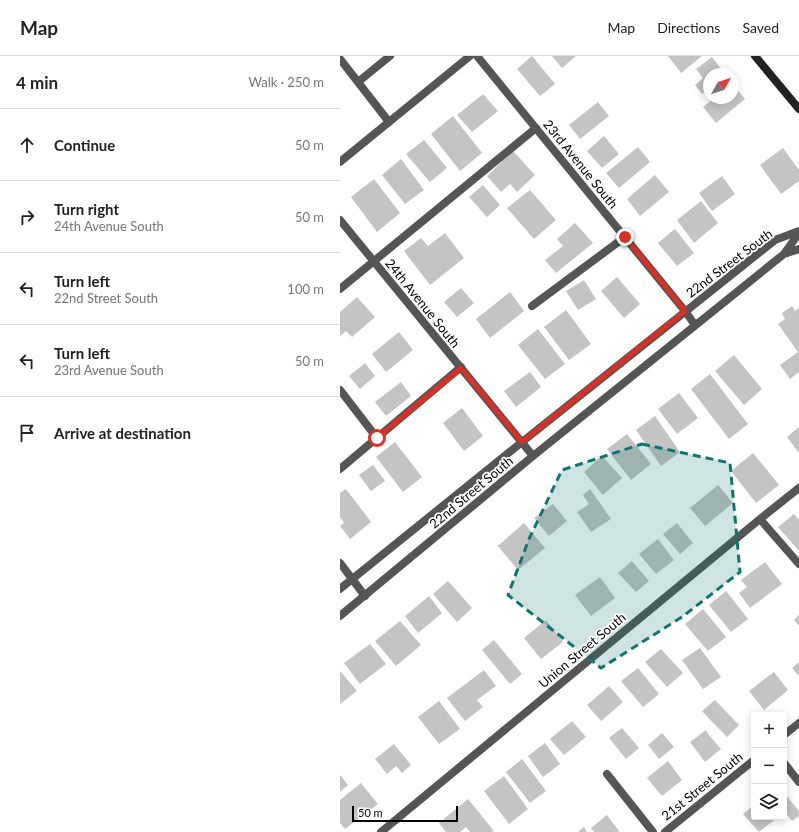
<!DOCTYPE html>
<meta charset="utf-8">
<style>
body{margin:0;font-family:Lato,sans-serif;background:#f6f6f6;color:#222}
.controls{position:absolute;right:12px;bottom:12px;display:grid;overflow:hidden;border-radius:4px;box-shadow:0 2px 10px #0003}
.controls button{width:36px;height:36px;display:grid;place-items:center;padding:0;border:0;border-bottom:1px solid #e0e0e0;background:#fff;color:#222;font:20px sans-serif}
.compass{position:absolute;left:363px;top:12px;width:36px;height:36px;border-radius:50%;background:#fff;box-shadow:0 2px 10px #0003;rotate:51deg}
.scale{position:absolute;left:12px;bottom:10px;width:106px;box-sizing:border-box;padding-left:4px;border:2px solid #000;border-top:0;font-size:11px;line-height:14px;white-space:nowrap;color:#000;-webkit-text-stroke:3px #fff;paint-order:stroke}
.stop{position:absolute;width:12px;height:12px;margin:-9px;border:3px solid #d93025;border-radius:50%;background:#fff}
.stop.end{background:#d93025;border-color:#fff;box-shadow:0 1px 4px #0008}
.list{margin:0;padding:0;list-style:none}
h2{display:flex;justify-content:space-between;align-items:center;height:52px;margin:0;padding:0 16px;font-size:17px}
h2 small{font-size:13px;font-weight:400;color:#767676}
.list li{display:grid;grid-template-columns:26px 1fr auto;gap:12px;align-items:center;box-sizing:border-box;height:72px;padding:0 16px;border-top:1px solid #e0e0e0}
.list b{display:block;font-size:15px;white-space:nowrap}
.list p{margin:0;font-size:13px;white-space:nowrap;color:#767676}
.list em{font-size:13px;font-style:normal;color:#767676}
.icon{flex:none;width:22px;height:22px;fill:none;stroke:currentColor;stroke-width:2;stroke-linecap:round;stroke-linejoin:round}
.map{position:relative;flex:none;width:459px;height:776px;overflow:hidden}
header{display:flex;align-items:center;gap:24px;box-sizing:border-box;height:56px;padding:0 20px;background:#fff;border-bottom:1px solid #e0e0e0}
header strong{font-size:19px}
nav{display:flex;gap:22px;margin-inline-start:auto;font-size:14px}
main{display:flex}
aside{flex:1;background:#fff}
.map>svg:first-child{display:block}
.building{fill:#c4c4c4}
.lines{fill:none;stroke-linecap:round;stroke-linejoin:round}
.service{stroke:#555;stroke-width:8}
.minor{stroke:#555;stroke-width:8}
.tertiary{stroke:#555;stroke-width:8}
.secondary{stroke:#222;stroke-width:8}
.route{stroke:#d93025;stroke-width:5}
.marked{fill:#0f766e;fill-opacity:0.2;stroke:#0f766e;stroke-width:3;stroke-dasharray:8 5;stroke-linejoin:round}
.labels{text-anchor:middle;dominant-baseline:central;stroke-width:3.5;stroke-linejoin:round;paint-order:stroke}
.street-label{font-size:13px;fill:#000;stroke:#fff}
</style>
<header>
<strong>Map</strong>
<nav><a>Map</a><a>Directions</a><a>Saved</a></nav>
</header>
<main>
<aside>
<h2>4 min<small>Walk · 250 m</small></h2>
<ul class="list">
<li><svg class="icon" aria-label="ahead" viewBox="0 0 24 24"><path d="M12 20V5M6 11l6-6 6 6"/></svg><div><b>Continue</b></div><em>50 m</em></li>
<li><svg class="icon" aria-label="right" viewBox="0 0 24 24"><path d="M7 20v-9h11M14 6l5 5-5 5"/></svg><div><b>Turn right</b><p>24th Avenue South</p></div><em>50 m</em></li>
<li><svg class="icon" aria-label="left" viewBox="0 0 24 24"><path d="M17 20v-9H6M10 6l-5 5 5 5"/></svg><div><b>Turn left</b><p>22nd Street South</p></div><em>100 m</em></li>
<li><svg class="icon" aria-label="left" viewBox="0 0 24 24"><path d="M17 20v-9H6M10 6l-5 5 5 5"/></svg><div><b>Turn left</b><p>23rd Avenue South</p></div><em>50 m</em></li>
<li><svg class="icon" aria-label="arrive" viewBox="0 0 24 24"><path d="M6 21V4h12l-3 4 3 4H6"/></svg><div><b>Arrive at destination</b></div></li>
</ul>
</aside>
<div class="map">
<svg width="459" height="776" viewBox="0 0 459 776">
<rect width="100%" height="100%" fill="#fff"/>
<path class="building" d="M192 0 215 28 200 40 177 13Z
M212 0H236L222 12Z
M328 0H362L341 17Z
M372 1 385 18H369V32L362 38 355 29 363 22 356 13Z
M393 28 405 43 376 67 363 51 374 42H393Z
M143 38 158 55 132 76 117 59Z
M258 46 269 60 240 83 229 69Z
M113 60 142 97 120 115 91 78Z
M264 80 279 98 262 112 247 95Z
M84 84 107 112 90 126 66 98Z
M298 91 310 106 279 132 266 117Z
M443 92 459 114V125L441 138 420 109Z
M173 95 195 119 177 136 170 128 161 136 147 120Z
M61 103 84 134 65 148 42 119Z
M315 119 329 136 300 160 287 143Z
M382 120 395 138 372 155 359 137Z
M34 123 60 157 37 176 11 141Z
M143 129 160 149 147 161 129 141Z
M190 134 216 164 194 183 167 152Z
M361 145 378 167 354 187 337 164Z
M235 167 253 187 216 217 205 204 223 190 217 183Z
M335 173 354 197 337 210 318 187Z
M105 177 124 202 90 229 64 195 81 182 88 190Z
M277 221 300 248 284 262 261 235Z
M244 224 256 243 238 254 226 235Z
M121 232 134 247 117 261 104 246Z
M170 236 184 255 150 282 136 263Z
M17 241 35 261 12 281 6 275 0 280V256Z
M452 250 455 255 459 252V316L450 323 440 309 458 296 438 268 445 263 442 257Z
M226 254 251 288 229 304 204 271Z
M198 273 225 308 205 323 178 289Z
M59 276 73 294 46 316 32 298Z
M394 299 422 333 404 349 375 315Z
M25 307 35 320 20 333 9 320Z
M190 316 201 331 176 351 164 335Z
M370 318 408 368 389 383 351 333Z
M61 326 71 340 46 360 35 346Z
M339 337 358 362 337 378 318 353Z
M122 352 143 380 124 395 103 367Z
M315 360 340 396 321 410 296 374Z
M459 371V397L447 381Z
M287 378 311 408 291 424 267 393Z
M55 386 82 421 63 436 36 401Z
M413 397 439 429 416 447 391 415Z
M262 400 282 422 263 439 244 416Z
M33 409 45 425 31 435 19 419Z
M378 429 393 447 365 470 350 452Z
M6 433 31 466 10 483 0 470 4 467 0 461V437Z
M250 433 271 463 251 476 237 456 249 448 243 439Z
M213 448 227 465 209 480 194 462Z
M454 458 459 464V495L438 471Z
M184 467 205 492 178 514 157 489H159Z
M337 467 353 487 340 498 323 478Z
M318 483 334 504 316 518 299 498Z
M292 505 309 525 296 536 278 517Z
M425 506 442 528 410 552 399 537 407 531 401 524Z
M260 521 275 542 251 560 235 539Z
M108 525 132 552 117 566 93 538Z
M386 535 408 563 391 576 369 549Z
M89 540 102 557 78 577 65 560Z
M363 553 386 581 368 595 345 568Z
M459 559V570L454 564Z
M206 564 223 586 201 603 184 582Z
M60 565 81 589 56 610 35 585Z
M154 584 182 618 170 628 142 594Z
M30 588 46 608 20 628 4 607Z
M360 592 381 621 363 633 342 604Z
M321 593 343 617 327 631 305 606Z
M459 606V620L452 612Z
M298 612 319 638 303 651 281 625Z
M144 614 156 630 137 644 143 651 125 665 107 642Z
M0 615 17 635 0 648Z
M434 616 448 634 424 654 409 635Z
M269 630 283 646 261 665 247 649Z
M375 644 399 669 387 681 362 655Z
M99 645 120 673 99 688 78 661Z
M232 665 246 681 224 699 210 683Z
M282 672 299 692 286 703 269 682Z
M366 674 368 678 381 693 365 706 350 686Z
M322 677 334 691 319 703 308 689Z
M205 687 220 708 203 721 188 700Z
M54 688 71 709 62 717 56 710 47 718 35 703Z
M182 703 206 735 190 747 166 716Z
M328 705 342 724 322 740 307 722Z
M0 719 8 729 0 736Z
M164 720 188 753 169 768 144 735Z
M21 727 38 748 5 773 0 767V744Z
M446 739 459 755V760L452 765 444 755V741Z
M128 743 154 775 152 776H130L126 771 120 776H106L99 767Z
M414 749V761H438L419 776 403 758Z
M267 759 279 775 278 776H254L251 772Z
M244 771 247 776H238Z"/>
<g class="lines">
<path class="service" d="M0 3 49 66
M18 26 50 0
M0 233 196 72
M192 250 285 181
M0 334 37 382
M0 413 121 311"/>
<path class="minor" d="M137 0 345 255 355 269
M0 106 130 0
M0 164 193 400
M420 463 459 508
M0 507 25 540
M444 679 459 667
M444 707 459 726
M267 718 313 776
M41 776 420 463 459 432
M325 776 414 704"/>
<path class="tertiary" d="M444 198 459 193
M0 533 182 386 435 184 459 175
M0 560 193 400 444 198 459 177"/>
<path class="secondary" d="M415 0 459 53"/>
</g>
<g class="lines">
<path class="route" d="M37 382 121 312 182 386 345 255 285 181"/>
</g>
<path class="marked" d="M302 388 390 407 400 516 342 561 261 612 168 539 189 483 222 414Z"/>
<g class="labels">
<g class="street-label">
<text transform="translate(241 108) rotate(51)">23rd Avenue South</text>
<text transform="translate(389 207) rotate(-37)">22nd Street South</text>
<text transform="translate(83 247) rotate(51)">24th Avenue South</text>
<text transform="translate(131 436) rotate(-40)">22nd Street South</text>
<text transform="translate(242 594) rotate(-40)">Union Street South</text>
<text transform="translate(362 730) rotate(-39)">21st Street South</text>
</g>
</g>
</svg>
<div class="controls">
<button>+</button>
<button>−</button>
<button><svg class="icon" aria-label="layers" viewBox="0 0 24 24"><path d="M12 4l9 5-9 5-9-5zM3 14l9 5 9-5"/></svg></button>
</div>
<svg class="compass" viewBox="-18 -18 36 36"><path d="M0-13l5 13h-10z" fill="#e53935"/><path d="M0 13l5-13h-10z" fill="#767676"/></svg>
<div class="scale">50 m</div>
<div class="stop" style="left:37px;top:382px"></div>
<div class="stop end" style="left:285px;top:181px"></div>
</div>
</main>
